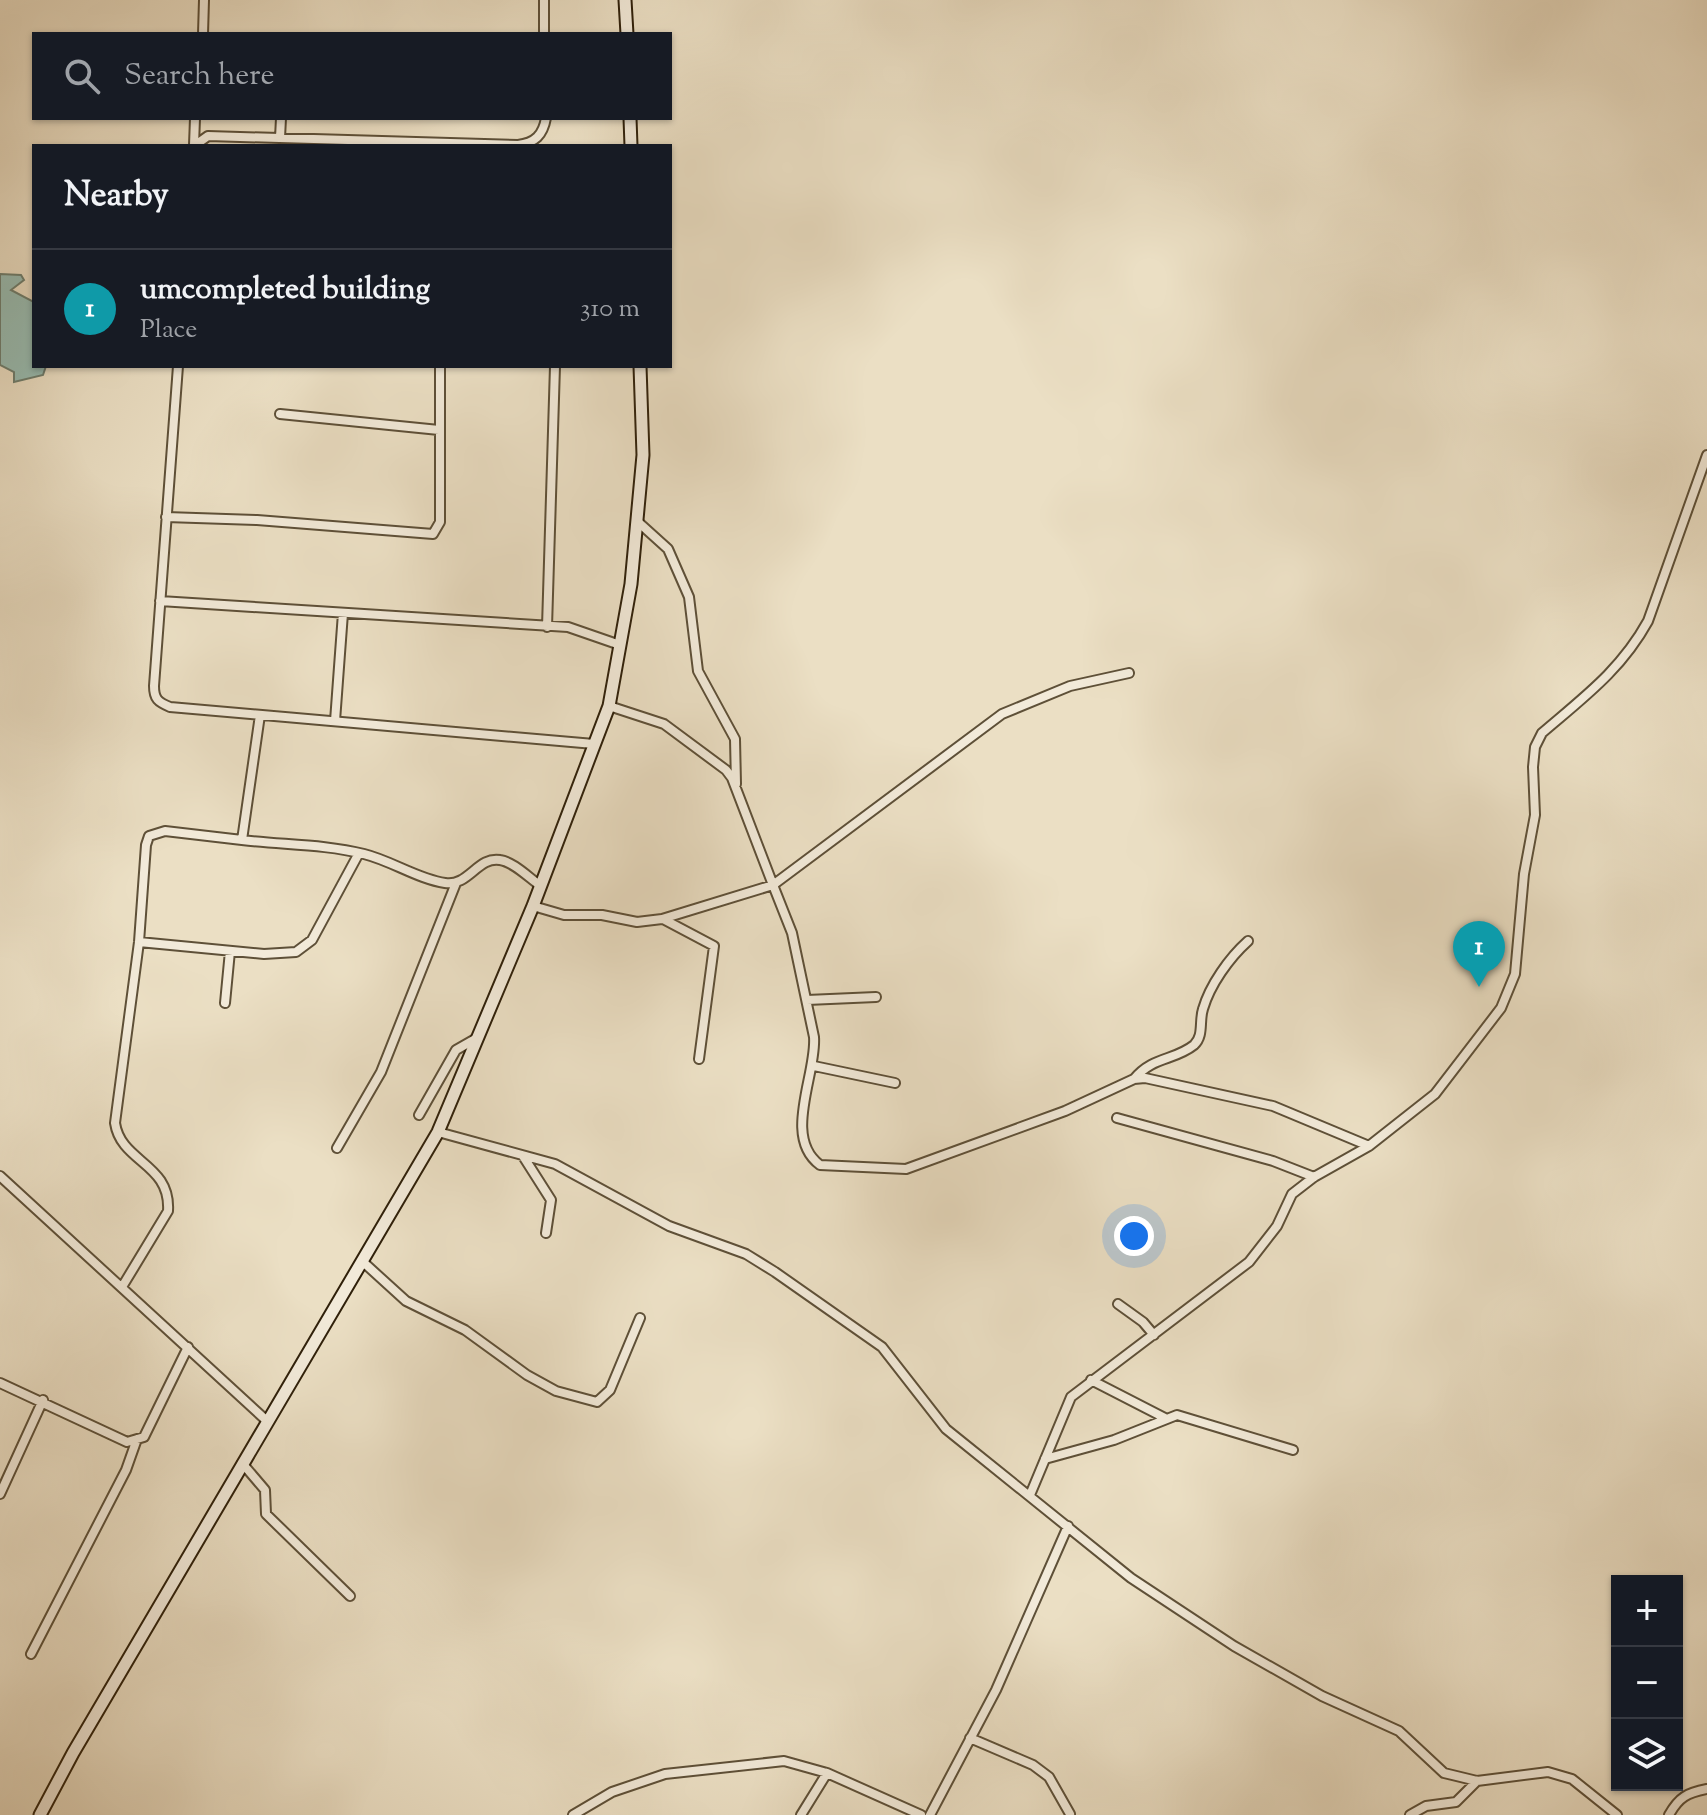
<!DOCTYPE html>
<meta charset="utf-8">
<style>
body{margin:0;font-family:"Sorts Mill Goudy",serif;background:#20242c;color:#f1f3f6}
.controls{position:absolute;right:24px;bottom:24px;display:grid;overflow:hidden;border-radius:0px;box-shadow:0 2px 6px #0004}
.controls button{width:72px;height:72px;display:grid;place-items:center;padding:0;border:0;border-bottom:2px solid #363941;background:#171b24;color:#f1f3f6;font:40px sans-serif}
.you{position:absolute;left:1134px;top:1236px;width:28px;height:28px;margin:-20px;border:6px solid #fff;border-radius:50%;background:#1a73e8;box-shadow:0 0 0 12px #1a73e833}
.badge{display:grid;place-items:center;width:52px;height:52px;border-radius:50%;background:#c59692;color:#fff;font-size:26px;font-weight:700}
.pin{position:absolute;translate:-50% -66px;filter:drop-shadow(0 2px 4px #0008)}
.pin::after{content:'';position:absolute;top:42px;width:28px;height:24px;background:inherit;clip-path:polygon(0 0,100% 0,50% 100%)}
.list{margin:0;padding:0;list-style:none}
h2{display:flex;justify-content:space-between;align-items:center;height:104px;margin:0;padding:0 32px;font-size:34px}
h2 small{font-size:26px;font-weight:400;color:#9ea1a6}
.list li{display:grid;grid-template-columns:52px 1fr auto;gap:24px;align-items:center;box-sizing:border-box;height:120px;padding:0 32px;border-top:2px solid #363941}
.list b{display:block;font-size:30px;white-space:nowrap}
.list p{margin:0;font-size:26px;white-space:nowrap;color:#9ea1a6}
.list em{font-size:26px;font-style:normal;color:#9ea1a6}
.icon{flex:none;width:44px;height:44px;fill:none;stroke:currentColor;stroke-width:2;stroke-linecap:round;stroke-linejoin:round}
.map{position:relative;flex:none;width:1707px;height:1815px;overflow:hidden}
.search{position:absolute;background:#171b24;box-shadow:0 2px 6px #0004;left:32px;top:32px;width:640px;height:88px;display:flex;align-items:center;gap:20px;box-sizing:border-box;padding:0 28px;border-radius:0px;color:#9ea1a6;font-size:30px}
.panel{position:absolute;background:#171b24;box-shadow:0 2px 6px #0004;left:32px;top:144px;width:640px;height:224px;border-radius:0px}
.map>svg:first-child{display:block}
.water{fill:#98bdb3;stroke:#6e7e6f;stroke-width:2}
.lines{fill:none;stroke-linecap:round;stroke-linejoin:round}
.street-casing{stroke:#5e5038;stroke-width:12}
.secondary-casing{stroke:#2f200a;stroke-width:15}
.street{stroke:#f2ead9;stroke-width:8}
.secondary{stroke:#f2ead9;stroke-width:11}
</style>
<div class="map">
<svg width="1707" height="1815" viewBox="0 0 1707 1815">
<rect width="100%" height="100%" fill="#ebdfc4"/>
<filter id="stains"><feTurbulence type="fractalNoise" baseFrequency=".0025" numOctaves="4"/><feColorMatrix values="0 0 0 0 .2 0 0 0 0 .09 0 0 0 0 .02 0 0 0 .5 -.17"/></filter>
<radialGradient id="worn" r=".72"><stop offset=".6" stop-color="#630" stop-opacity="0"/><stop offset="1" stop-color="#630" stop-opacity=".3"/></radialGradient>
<path class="water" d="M0 274 21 275 24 280 11 290 34 302V366H46L43 375 14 382V372L0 365Z"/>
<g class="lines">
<g class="street-casing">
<path id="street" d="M544 0V34
M203 34 204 0
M280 138 281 118
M194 145 195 118
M194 146 208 136 518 145C535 143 543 135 546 118
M178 366 154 686C154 699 158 702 170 707L594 744
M280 414 439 430
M166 517 257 520 433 534 440 522V366
M637 521 668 549 689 597 698 671 735 739 736 784
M160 601 568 627 620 645
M547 627 555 366
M609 706 664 724 726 770 732 778 773 885 1002 714 1070 686 1129 673
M335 721 343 613
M242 840C283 845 324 844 364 854 392 861 418 879 445 883 468 887 478 856 500 860 514 862 529 878 541 886
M533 906 564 915H602L637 922 662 919 773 885 792 933 814 1037C817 1074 782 1137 820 1165L906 1169 1065 1111 1134 1079 1145 1078 1273 1106 1369 1146
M663 919 714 946 699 1059
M139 942 264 954 296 952 312 940 359 853
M807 1000 876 997
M225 1003 230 951
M814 1066 895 1083
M1134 1079C1153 1056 1174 1061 1194 1045 1204 1036 1199 1021 1203 1009 1210 985 1229 958 1248 941
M419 1115 456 1050 477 1038
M1117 1118 1273 1161 1314 1177
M438 1132 555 1164 669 1226 746 1254 775 1272 882 1347 946 1429 1131 1578 1234 1646 1322 1696 1399 1731 1444 1773 1477 1781 1548 1772 1572 1779 1617 1815
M337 1148 381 1072 456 883
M523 1156 551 1200 546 1233
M0 1176 267 1421
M362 1261 406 1301 465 1330 527 1375 556 1391 597 1402 610 1390 640 1318
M122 1287 168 1211C171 1163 121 1163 115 1123L139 942 146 845 149 836 165 831 242 840 260 715
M1118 1304 1143 1322 1154 1335
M1091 1380 1165 1418
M0 1383 127 1442 144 1437 188 1347
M1045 1459 1114 1440 1177 1415 1293 1450
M242 1463 265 1490 266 1514 350 1596
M0 1494 43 1400
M1030 1495 1071 1397 1249 1262 1277 1226 1292 1194 1314 1177 1369 1146 1435 1094 1501 1008 1515 974 1524 874 1535 815 1533 767 1535 747 1542 733C1584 697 1621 670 1648 621L1707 455
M31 1654 126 1470 137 1439
M970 1738 1033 1765 1049 1777 1070 1814
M573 1815 612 1792 665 1774 784 1761 827 1773 921 1815
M801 1815 827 1773
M930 1815 996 1690 1068 1526
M1410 1815 1426 1806 1456 1802 1477 1781
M1669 1815C1679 1797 1687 1793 1707 1789"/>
</g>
<g class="secondary-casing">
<path id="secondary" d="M625 0 627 34
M630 118 631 146
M40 1815 73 1753 438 1132 533 906 609 706 631 584 643 455 640 366"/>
</g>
<use href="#street" class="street"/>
<use href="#secondary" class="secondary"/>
</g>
<rect width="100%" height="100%" filter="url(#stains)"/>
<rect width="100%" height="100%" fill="url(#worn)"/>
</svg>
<div class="controls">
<button>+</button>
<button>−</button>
<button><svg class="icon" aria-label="layers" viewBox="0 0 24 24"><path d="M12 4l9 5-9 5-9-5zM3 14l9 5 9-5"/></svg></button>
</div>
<div class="you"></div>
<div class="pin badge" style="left:1479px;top:987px;background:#0f9aa8">1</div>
<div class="search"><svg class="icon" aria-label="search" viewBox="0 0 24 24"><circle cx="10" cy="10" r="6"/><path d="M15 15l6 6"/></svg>Search here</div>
<section class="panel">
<h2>Nearby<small></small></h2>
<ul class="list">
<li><span class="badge" style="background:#0f9aa8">1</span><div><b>umcompleted building</b><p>Place</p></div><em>310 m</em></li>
</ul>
</section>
</div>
